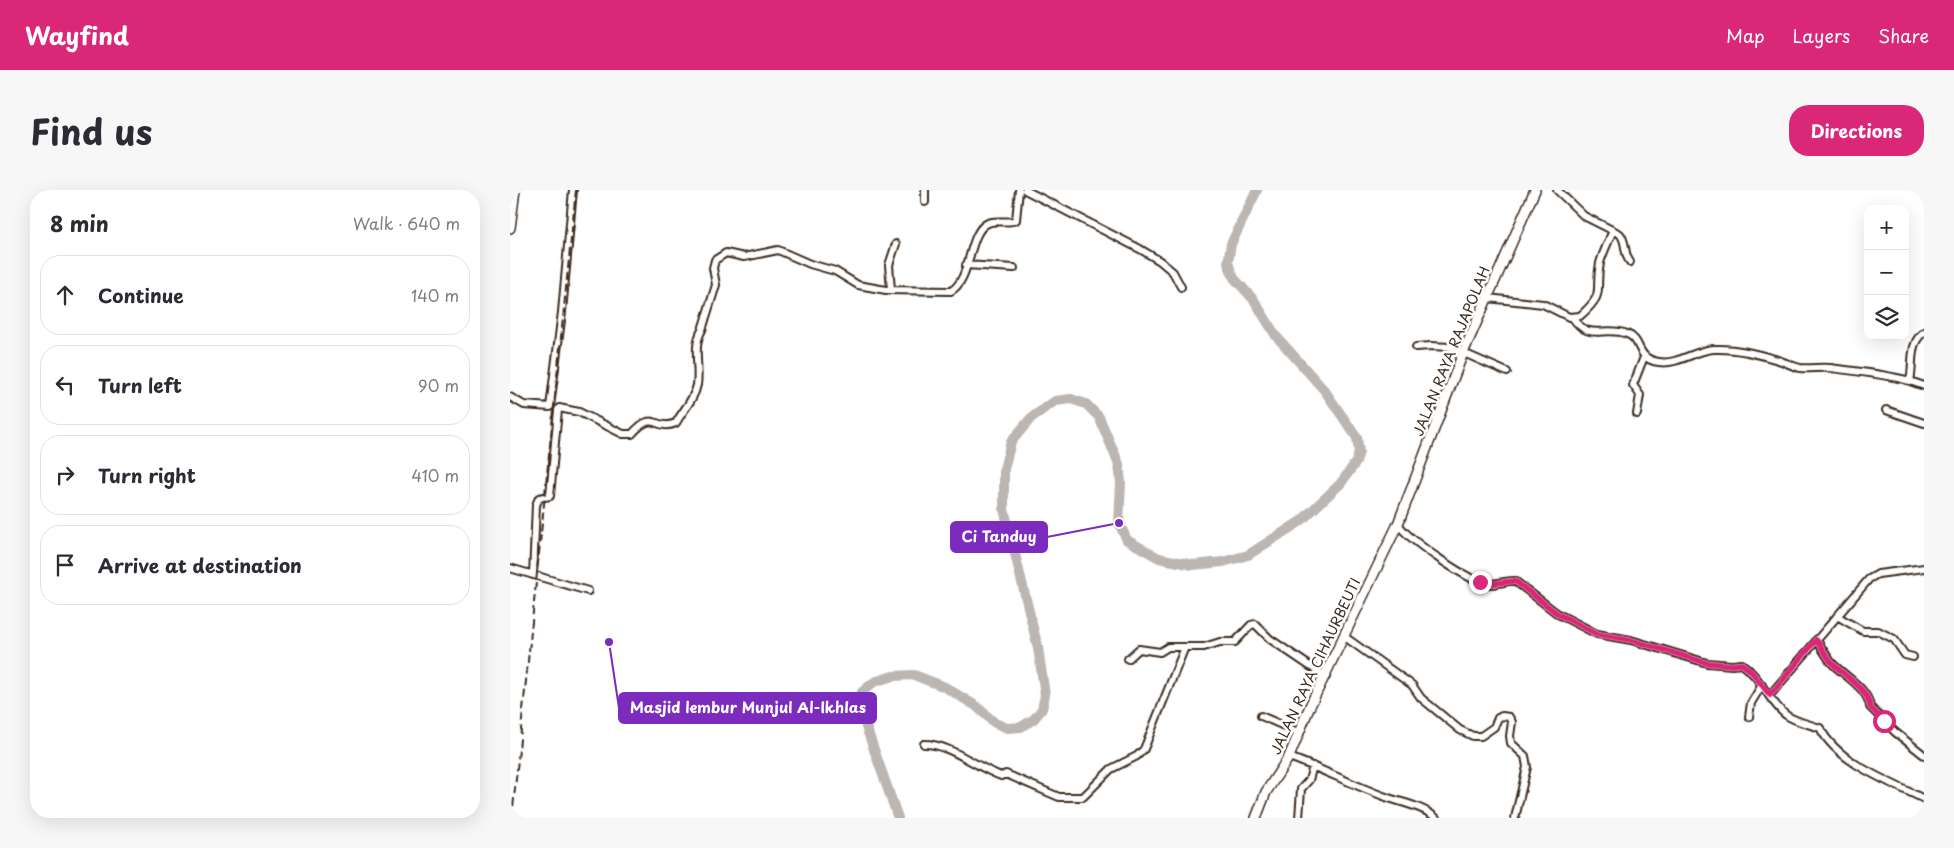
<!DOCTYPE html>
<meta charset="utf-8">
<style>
body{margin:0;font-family:"Playpen Sans",sans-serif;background:#f7f7f7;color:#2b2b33}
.controls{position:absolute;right:15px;top:15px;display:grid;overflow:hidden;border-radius:10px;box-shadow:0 5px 20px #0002}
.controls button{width:45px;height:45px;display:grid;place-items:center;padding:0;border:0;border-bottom:1px solid #e1e1e2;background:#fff;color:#2b2b33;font:25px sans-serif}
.stop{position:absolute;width:15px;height:15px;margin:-11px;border:4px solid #db2777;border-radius:50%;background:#fff}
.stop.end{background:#db2777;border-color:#fff;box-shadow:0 1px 5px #0008}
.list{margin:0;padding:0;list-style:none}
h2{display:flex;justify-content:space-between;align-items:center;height:65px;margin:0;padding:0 20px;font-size:21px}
h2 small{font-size:16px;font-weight:400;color:#7c7c81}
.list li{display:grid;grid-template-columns:32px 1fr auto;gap:15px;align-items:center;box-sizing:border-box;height:80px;margin:0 10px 10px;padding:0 10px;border:1px solid #e1e1e2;border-radius:20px}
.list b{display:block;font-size:19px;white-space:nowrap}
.list em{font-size:16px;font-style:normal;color:#7c7c81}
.icon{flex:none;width:28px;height:28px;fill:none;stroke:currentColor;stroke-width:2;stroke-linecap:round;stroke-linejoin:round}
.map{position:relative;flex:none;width:1414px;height:628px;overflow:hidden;border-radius:20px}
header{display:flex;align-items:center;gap:30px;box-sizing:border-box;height:70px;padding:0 25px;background:#db2777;color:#fff}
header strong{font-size:24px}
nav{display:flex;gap:28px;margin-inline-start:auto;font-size:18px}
.intro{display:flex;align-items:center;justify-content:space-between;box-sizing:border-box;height:120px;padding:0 30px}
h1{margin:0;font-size:35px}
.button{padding:12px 22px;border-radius:20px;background:#db2777;color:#fff;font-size:18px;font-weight:700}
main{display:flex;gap:30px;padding:0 30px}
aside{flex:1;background:#fff;border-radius:20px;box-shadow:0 5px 20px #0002}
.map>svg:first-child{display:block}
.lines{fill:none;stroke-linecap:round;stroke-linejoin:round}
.river{stroke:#bcb6b3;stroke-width:10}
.minor-casing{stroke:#3b2a1e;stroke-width:10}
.highway-casing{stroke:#3b2a1e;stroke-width:12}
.minor{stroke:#fff;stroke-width:6}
.highway{stroke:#fff;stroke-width:9}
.rail{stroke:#3b2a1e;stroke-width:2;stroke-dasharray:8 4;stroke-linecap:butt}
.route{stroke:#db2777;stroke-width:6}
.labels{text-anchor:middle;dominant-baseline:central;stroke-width:5;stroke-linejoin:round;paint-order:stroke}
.street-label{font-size:14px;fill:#3b2a1e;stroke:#fff}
.leader{fill:none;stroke:#7b2cbf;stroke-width:2}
.callout-dot{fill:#7b2cbf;stroke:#fff;stroke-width:2}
.callout{fill:#7b2cbf;stroke:#7b2cbf;stroke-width:2}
.callout-label{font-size:15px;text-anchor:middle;font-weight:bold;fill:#fff}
</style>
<header>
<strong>Wayfind</strong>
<nav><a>Map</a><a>Layers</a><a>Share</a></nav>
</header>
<div class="intro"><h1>Find us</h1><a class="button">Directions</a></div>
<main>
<aside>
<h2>8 min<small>Walk · 640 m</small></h2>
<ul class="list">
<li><svg class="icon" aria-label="ahead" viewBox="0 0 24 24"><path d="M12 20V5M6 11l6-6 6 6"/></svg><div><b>Continue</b></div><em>140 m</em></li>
<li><svg class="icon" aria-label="left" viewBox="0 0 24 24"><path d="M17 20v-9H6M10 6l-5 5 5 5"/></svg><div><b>Turn left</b></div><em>90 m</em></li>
<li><svg class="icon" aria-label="right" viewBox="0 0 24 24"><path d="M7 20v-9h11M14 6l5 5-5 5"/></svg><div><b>Turn right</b></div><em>410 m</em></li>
<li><svg class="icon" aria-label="arrive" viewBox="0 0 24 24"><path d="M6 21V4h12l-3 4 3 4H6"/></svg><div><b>Arrive at destination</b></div></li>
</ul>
</aside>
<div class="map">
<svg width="1414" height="628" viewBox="0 0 1414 628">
<rect width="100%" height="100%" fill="#fff"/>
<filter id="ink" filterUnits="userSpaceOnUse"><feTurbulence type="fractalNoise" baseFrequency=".02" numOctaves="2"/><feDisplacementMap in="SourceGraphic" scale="10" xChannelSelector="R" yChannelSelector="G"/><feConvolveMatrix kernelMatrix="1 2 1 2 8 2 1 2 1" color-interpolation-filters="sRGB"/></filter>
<g filter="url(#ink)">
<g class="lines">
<path class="river" d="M388 628 353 528 350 513 352 502 364 492 383 486 404 485 435 497 466 516 485 533 497 538 511 537 524 529 532 519 535 505 528 458 494 319V279L501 252 521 228 545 211 561 209 576 214 589 227 609 274 611 293 609 333 617 350 649 368 683 375 713 372 738 365 791 331 831 293 846 272 849 262 847 248 815 201 766 146 744 110 724 88 718 73 721 54 747 0"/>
<g class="minor-casing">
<path id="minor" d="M415 0V12
M515 0 630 59 650 71 663 82 671 97
M1047 0 1074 26 1110 44C1117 52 1113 63 1120 72
M456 75 504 78
M381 100 379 75 386 54
M977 108 1033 114 1059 127 1070 126C1097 102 1084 102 1090 73 1093 62 1099 51 1103 40
M1062 127C1080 153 1093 135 1117 144 1133 150 1125 169 1149 172 1168 175 1185 160 1204 159 1226 158 1248 164 1268 170 1275 172 1282 176 1290 178 1300 179 1310 177 1320 178 1346 181 1375 184 1400 191 1404 174 1398 154 1414 142
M906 157 921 156 940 157 997 182
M1400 191 1414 196
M0 207 14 215 40 217 52 122 63 0
M1376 220 1414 233
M1127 224 1130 205 1123 195 1134 167
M888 334C899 350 959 392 978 394 987 395 996 390 1005 391L1048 424 1087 444 1121 450 1197 473 1222 475 1232 474C1251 487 1258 511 1276 525 1286 532 1299 534 1310 538 1328 573 1380 592 1414 609
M0 378 78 401
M23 385 26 315 29 308 40 306 48 220 49 218 69 222 113 244H122C145 218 144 242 166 233 173 220 184 210 187 195 190 177 182 157 192 140L206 95 203 78 205 70 216 63 234 67 268 60 300 74 325 81 348 95 376 100 441 101C462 89 458 41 478 33 486 29 497 34 506 30L509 0
M1327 426 1353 441H1368L1384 449 1395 465 1403 467
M835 447 902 495 911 508 950 540 963 546H971L984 537 988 528 992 526 999 527 1002 532 1000 546 1001 553 1015 566 1017 577 1005 628
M1306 450C1312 457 1316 466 1322 473 1334 486 1358 498 1360 517L1385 542 1414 565
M618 469 629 459 650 462 658 457H694L710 452H725L741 435 745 434 760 449 816 487
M1260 505 1359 389 1368 384 1414 378
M751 526 790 543
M1239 527 1241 513 1252 495
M414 554C441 554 465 577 491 586L496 584 549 607H573L601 579 627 566 634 559 675 457
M779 567C812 579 843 595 876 607 892 613 913 616 926 628
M789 628 791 599 799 590 803 576"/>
</g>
<g class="highway-casing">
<path id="highway" d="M0 38 5 0
M746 628 756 602 779 567 800 516 888 334 953 163 1025 0"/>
</g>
<use href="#minor" class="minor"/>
<use href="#highway" class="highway"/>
<path class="rail" d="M2 628 66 0"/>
</g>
</g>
<g class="lines" filter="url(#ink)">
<path class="route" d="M970 392 978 394 1005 391 1048 424 1087 444 1121 450 1197 473 1222 475 1232 474 1240 480 1260 505 1306 450C1312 457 1316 466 1322 473 1334 486 1358 498 1360 517L1374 531"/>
</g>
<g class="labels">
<g class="street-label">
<text transform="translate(941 161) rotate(-68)">JALAN RAYA RAJAPOLAH</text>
<text transform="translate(805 476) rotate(-65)">JALAN RAYA CIHAURBEUTI</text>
</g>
</g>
<path class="leader" d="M609 333L537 347M99 452L109 518"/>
<g class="callout-dot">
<circle cx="609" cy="333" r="5"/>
<circle cx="99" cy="452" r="5"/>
</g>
<g class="callout">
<rect x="441" y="332" width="96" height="30" rx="5"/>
<rect x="109" y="503" width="257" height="30" rx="5"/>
</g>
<g class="callout-label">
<text x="489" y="352">Ci Tanduy</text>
<text x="238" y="523">Masjid lembur Munjul Al-Ikhlas</text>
</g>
</svg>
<div class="controls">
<button>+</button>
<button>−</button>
<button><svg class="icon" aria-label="layers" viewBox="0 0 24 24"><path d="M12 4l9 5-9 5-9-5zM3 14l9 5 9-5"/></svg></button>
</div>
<div class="stop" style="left:1374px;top:531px"></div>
<div class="stop end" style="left:970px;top:392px"></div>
</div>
</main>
